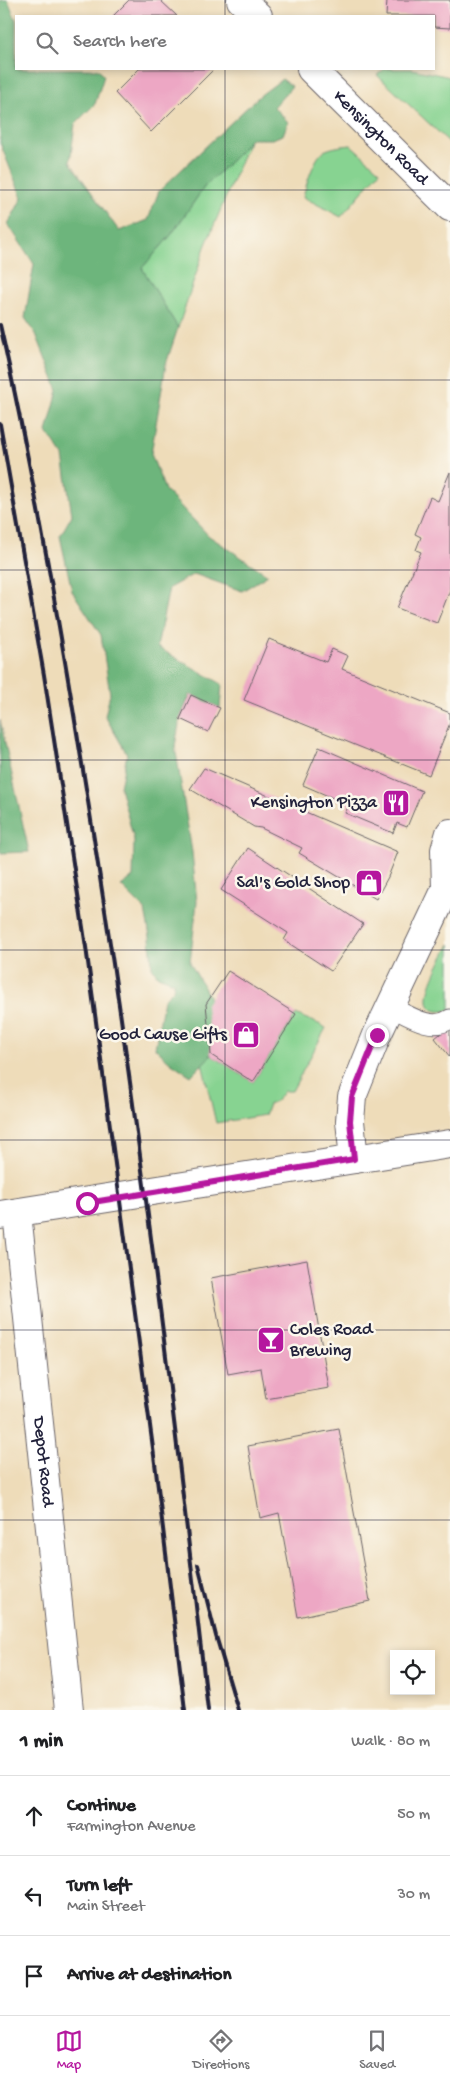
<!DOCTYPE html>
<meta charset="utf-8">
<style>
body{margin:0;font-family:"Gochi Hand",sans-serif;background:#f6f6f6;color:#202124}
.controls{position:absolute;right:15px;bottom:15px;display:grid;overflow:hidden;border-radius:0px;box-shadow:0 2px 8px #0003}
.controls button{width:45px;height:45px;display:grid;place-items:center;padding:0;border:0;border-bottom:1px solid #e0e0e0;background:#fff;color:#202124;font:25px sans-serif}
.stop{position:absolute;width:15px;height:15px;margin:-11px;border:4px solid #b5179e;border-radius:50%;background:#fff}
.stop.end{background:#b5179e;border-color:#fff;box-shadow:0 1px 5px #0008}
.list{margin:0;padding:0;list-style:none}
h2{display:flex;justify-content:space-between;align-items:center;height:65px;margin:0;padding:0 20px;font-size:21px}
h2 small{font-size:16px;font-weight:400;color:#757577}
.list li{display:grid;grid-template-columns:32px 1fr auto;gap:15px;align-items:center;box-sizing:border-box;height:80px;padding:0 20px;border-top:1px solid #e0e0e0}
.list b{display:block;font-size:19px;white-space:nowrap}
.list p{margin:0;font-size:16px;white-space:nowrap;color:#757577}
.list em{font-size:16px;font-style:normal;color:#757577}
.icon{flex:none;width:28px;height:28px;fill:none;stroke:currentColor;stroke-width:2;stroke-linecap:round;stroke-linejoin:round}
.map{position:relative;flex:none;width:450px;height:1710px;overflow:hidden}
.search{position:absolute;background:#fff;box-shadow:0 2px 8px #0003;left:15px;right:15px;top:15px;height:55px;display:flex;align-items:center;gap:12px;box-sizing:border-box;padding:0 18px;border-radius:0px;color:#757577;font-size:19px}
.sheet{height:305px;background:#fff}
nav{display:flex;justify-content:space-around;align-items:center;box-sizing:border-box;height:70px;border-top:1px solid #e0e0e0;background:#fff;font-size:14px;color:#757577}
nav a{display:grid;justify-items:center;gap:2px}
nav .on{color:#b5179e}
.map>svg:first-child{display:block}
.green{fill:#87d391;stroke:#547a66}
.forest{fill:#6db57b;stroke:#486c5b}
.building{fill:#eda7c4}
.lines{fill:none;stroke-linecap:round;stroke-linejoin:round}
.lane-casing{stroke:#696367;stroke-width:21}
.street-casing{stroke:#696367;stroke-width:30}
.secondary-casing{stroke:#696367;stroke-width:30}
.lane{stroke:#fff;stroke-width:19}
.street{stroke:#fff;stroke-width:28}
.secondary{stroke:#fff;stroke-width:28}
.rail{stroke:#22223b;stroke-width:4}
.route{stroke:#b5179e;stroke-width:6}
.grid{fill:none;stroke:#22223b;stroke-width:1;stroke-opacity:0.55}
.labels{text-anchor:middle;dominant-baseline:central;stroke-width:5;stroke-linejoin:round;paint-order:stroke}
.street-label{font-size:18px;fill:#22223b;stroke:#fbf7ec}
.poi-label{font-size:18px;fill:#22223b;stroke:#fbf7ec;text-anchor:end}
</style>
<div class="map">
<svg width="450" height="1710" viewBox="0 0 450 1710">
<rect width="100%" height="100%" fill="#fbf7ec"/>
<filter id="ink" filterUnits="userSpaceOnUse"><feTurbulence type="fractalNoise" baseFrequency=".02" numOctaves="2"/><feDisplacementMap in="SourceGraphic" scale="10" xChannelSelector="R" yChannelSelector="G"/><feConvolveMatrix kernelMatrix="1 2 1 2 8 2 1 2 1" color-interpolation-filters="sRGB"/></filter>
<filter id="wash" filterUnits="userSpaceOnUse"><feTurbulence type="fractalNoise" baseFrequency=".0096" numOctaves="4" result="noise"/><feDisplacementMap in="SourceGraphic" scale="20" xChannelSelector="R" yChannelSelector="G"/><feGaussianBlur stdDeviation="1.12" result="paint"/><feColorMatrix in="noise" values="0 0 0 0 0 0 0 0 0 0 0 0 0 0 0 0 0 1.4 0 .05"/><feComposite in="paint" operator="in"/></filter>
<g filter="url(#wash)">
<rect width="100%" height="100%" fill="#eedcb9"/>
<path class="green" d="M385 69H412L450 77V143L377 75Z
M250 139 205 247 178 328 142 268 171 235 205 186 240 152Z
M351 145 380 171 341 217 303 197C306 186 314 157 324 151 332 147 342 146 351 145Z
M450 944V1010C404 1021 443 959 450 944Z
M296 1014C307 1020 317 1022 326 1028L292 1091H284L276 1101 269 1104 265 1115 216 1123 202 1063 211 1055 253 1082Z"/>
<path class="forest" d="M0 0H8L16 20V69H99L104 76 95 104 75 124 70 162 119 231 148 220 159 191 258 97 282 79 292 86 274 107 288 122 283 135 272 139H250L240 152 205 186 171 235 142 268 178 328 166 364 151 454 165 490 209 536 268 575 242 591 194 574 169 588 157 647 222 684 220 708 190 695 180 719 175 746 192 852 197 902 190 963 210 998 211 1055 191 1076 170 1062 155 1048 164 999 173 990 174 982 158 976 152 967 150 937 145 910 121 886 133 877 134 840 120 787 127 754 105 716 110 694 101 635 72 591 60 536 72 515 63 456 47 432 58 390 36 334 25 318 34 264 8 224 22 198 0 143Z
M0 720 29 852 0 853Z"/>
<g id="blocks">
<path class="building" d="M129 0H160L177 16H113Z
M387 0H450V28L434 27V16H386Z
M139 69H214L151 132 115 93Z
M450 472V590L437 623 397 608 421 552 416 550 421 537 415 534 430 497 438 501Z
M269 639 326 662 332 649 348 656 342 669 450 713V723L429 775 244 700Z
M191 695 220 708 208 732 180 719Z
M319 747 422 791 407 827 397 823 393 833 345 813 349 805 303 785Z
M204 768 398 852 388 877 376 899 299 853 302 848 261 828 254 827 190 789Z
M248 848 363 924 331 971 284 940 288 933 221 890Z
M228 971 296 1014 253 1082 211 1055 206 1004Z
M450 1026V1057L435 1038Z
M307 1260 329 1388 266 1399 261 1368 228 1374 211 1278Z
M339 1429 370 1601 298 1617 279 1513 260 1518 248 1446Z"/>
</g>
</g>
<g filter="url(#ink)">
<use href="#blocks" fill-opacity="0" stroke="#696367" stroke-width="1"/>
<g class="lines">
<g class="lane-casing">
<path id="lane" d="M391 1007C408 1015 432 1032 450 1019"/>
</g>
<g class="street-casing">
<g id="street">
<path d="M446 889 445 850 450 833"/>
<path d="M354 1159 350 1121 352 1097 377 1035 446 889 450 885"/>
<path id="s1" d="M17 1213 69 1710"/>
</g>
</g>
<g class="secondary-casing">
<g id="secondary">
<path d="M241 0 258 16"/>
<path id="s2" d="M311 69 450 207"/>
<path d="M0 1215 450 1144"/>
</g>
</g>
<use href="#lane" class="lane"/>
<use href="#street" class="street"/>
<use href="#secondary" class="secondary"/>
<path class="rail" d="M0 325C35 480 62 638 87 795 136 1099 173 1404 208 1710
M0 424 44 675 86 947 155 1463 185 1710
M198 1565 216 1636 238 1710"/>
</g>
</g>
<g class="lines" filter="url(#ink)">
<path class="route" d="M87 1203 354 1159 350 1121 352 1097 377 1035"/>
</g>
<path class="grid" d="M225 0V16M225 69V1710M0 190H450M0 380H450M0 570H450M0 760H450M0 950H450M0 1140H450M0 1330H450M0 1520H450"/>
<defs>
<g id="restaurant-square" transform="scale(1.4375)"><rect x="-9" y="-9" width="18" height="18" rx="4" fill="#b5179e" stroke="#fbf7ec"/><path d="M-5-6h1v4h1v-4h1v4h1v-4h1v5L-1.5 .5V6h-2V.5L-5-1ZM5-6V6H3V1.5H1.5Q1.5-4 5-6Z" fill="#fff"/></g>
<g id="shop-square" transform="scale(1.4375)"><rect x="-9" y="-9" width="18" height="18" rx="4" fill="#b5179e" stroke="#fbf7ec"/><path d="M-5-2.5h2.3a2.7 3.5 0 0 1 5.4 0H5L5.5 6h-11ZM-1.5-2.5h3a1.5 2.3 0 0 0-3 0Z" fill="#fff"/></g>
<g id="bar-square" transform="scale(1.4375)"><rect x="-9" y="-9" width="18" height="18" rx="4" fill="#b5179e" stroke="#fbf7ec"/><path d="M-6-5H6L.8 .8V4.5H3.5V6h-7V4.5H-.8V.8Z" fill="#fff"/></g>
</defs>
<g fill-rule="evenodd">
<use href="#restaurant-square" x="396" y="803"/>
<use href="#shop-square" x="369" y="883"/>
<use href="#shop-square" x="246" y="1035"/>
<use href="#bar-square" x="271" y="1340"/>
</g>
<g class="labels">
<g class="street-label">
<text stroke="none"><textPath href="#s2" startOffset="98">Kensington Road</textPath></text>
<text stroke="none"><textPath href="#s1" startOffset="250">Depot Road</textPath></text>
</g>
<g class="poi-label">
<text x="377" y="803">Kensington Pizza</text>
<text x="350" y="883">Sal's Gold Shop</text>
<text x="227" y="1035">Good Cause Gifts</text>
<text x="290" y="1330" text-anchor="start">Coles Road<tspan x="290" dy="21">Brewing</tspan></text>
</g>
</g>
</svg>
<div class="controls">
<button><svg class="icon" aria-label="locate" viewBox="0 0 24 24"><circle cx="12" cy="12" r="6"/><path d="M12 2v4M12 18v4M2 12h4M18 12h4"/></svg></button>
</div>
<div class="stop" style="left:87px;top:1203px"></div>
<div class="stop end" style="left:377px;top:1035px"></div>
<div class="search"><svg class="icon" aria-label="search" viewBox="0 0 24 24"><circle cx="10" cy="10" r="6"/><path d="M15 15l6 6"/></svg>Search here</div>
</div>
<section class="sheet">
<h2>1 min<small>Walk · 80 m</small></h2>
<ul class="list">
<li><svg class="icon" aria-label="ahead" viewBox="0 0 24 24"><path d="M12 20V5M6 11l6-6 6 6"/></svg><div><b>Continue</b><p>Farmington Avenue</p></div><em>50 m</em></li>
<li><svg class="icon" aria-label="left" viewBox="0 0 24 24"><path d="M17 20v-9H6M10 6l-5 5 5 5"/></svg><div><b>Turn left</b><p>Main Street</p></div><em>30 m</em></li>
<li><svg class="icon" aria-label="arrive" viewBox="0 0 24 24"><path d="M6 21V4h12l-3 4 3 4H6"/></svg><div><b>Arrive at destination</b></div></li>
</ul>
</section>
<nav>
<a class="on"><svg class="icon" aria-label="map" viewBox="0 0 24 24"><path d="M3 6l6-2 6 2 6-2v14l-6 2-6-2-6 2zM9 4v14M15 6v14"/></svg>Map</a>
<a><svg class="icon" aria-label="directions" viewBox="0 0 24 24"><path d="M12 3l9 9-9 9-9-9zM9 14v-3h6M13 9l2 2-2 2"/></svg>Directions</a>
<a><svg class="icon" aria-label="saved" viewBox="0 0 24 24"><path d="M7 4h10v16l-5-4-5 4z"/></svg>Saved</a>
</nav>
